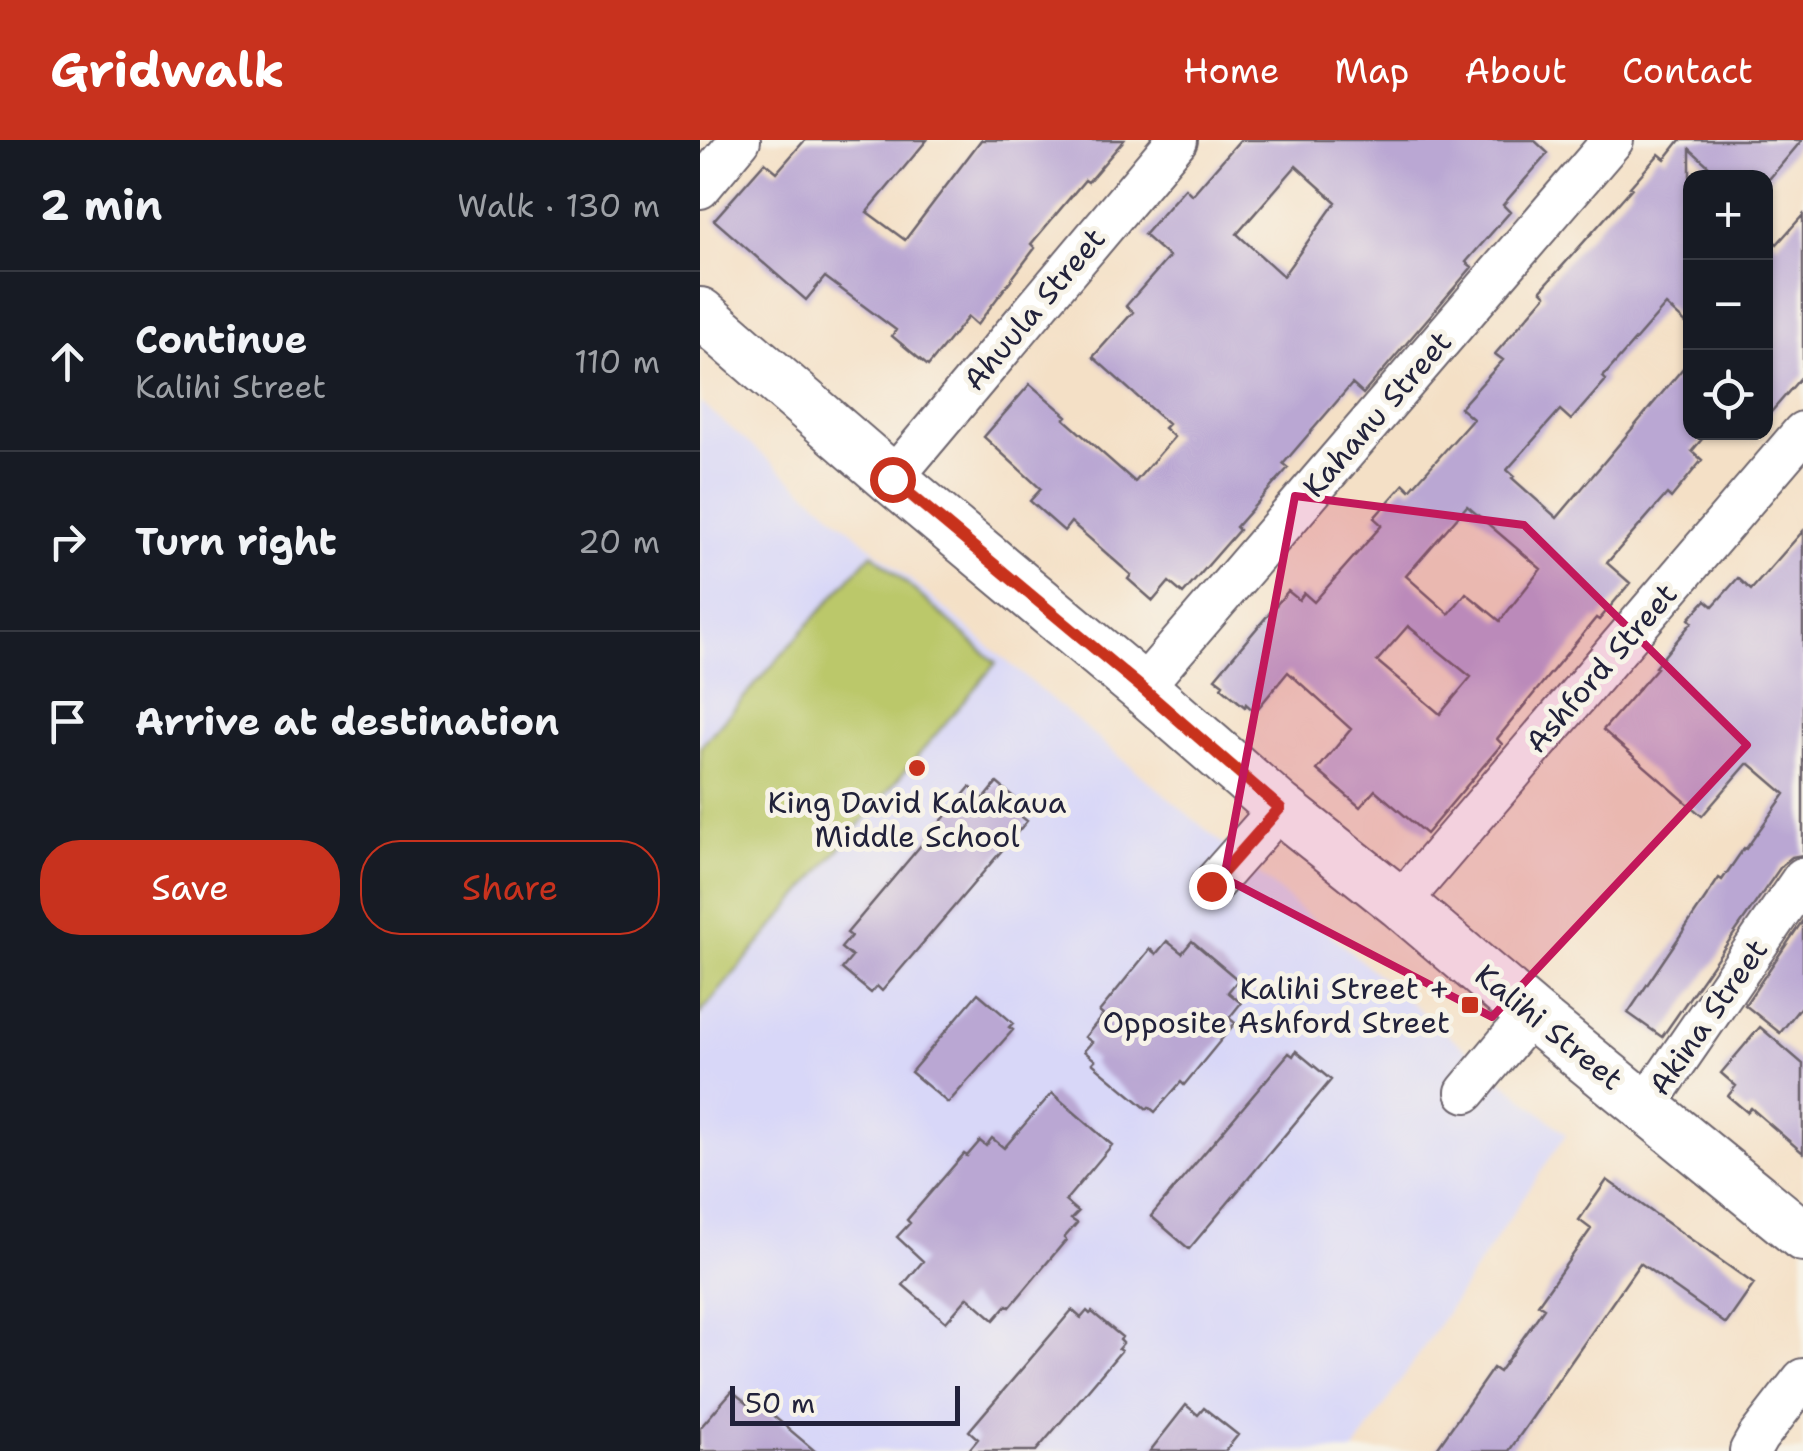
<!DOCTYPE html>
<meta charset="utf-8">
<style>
body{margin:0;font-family:"Shantell Sans",sans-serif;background:#242831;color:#f1f3f6}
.controls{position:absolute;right:30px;top:30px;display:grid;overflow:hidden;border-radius:20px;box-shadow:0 2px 8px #0004}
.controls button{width:90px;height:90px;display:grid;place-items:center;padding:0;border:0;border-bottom:2px solid #363941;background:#171b24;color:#f1f3f6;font:50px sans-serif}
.scale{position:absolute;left:30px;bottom:25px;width:230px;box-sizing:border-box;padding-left:10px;border:5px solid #22223b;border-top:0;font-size:28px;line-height:35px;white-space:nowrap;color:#22223b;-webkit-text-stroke:8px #f7f3e8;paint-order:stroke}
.stop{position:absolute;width:30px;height:30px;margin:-22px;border:8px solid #c8321e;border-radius:50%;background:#fff}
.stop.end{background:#c8321e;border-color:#fff;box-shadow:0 2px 10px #0008}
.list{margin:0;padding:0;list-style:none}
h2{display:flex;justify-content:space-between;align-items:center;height:130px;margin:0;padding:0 40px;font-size:42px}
h2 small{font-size:32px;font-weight:400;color:#9ea1a6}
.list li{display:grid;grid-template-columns:65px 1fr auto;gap:30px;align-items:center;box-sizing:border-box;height:180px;padding:0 40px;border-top:2px solid #363941}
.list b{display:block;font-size:38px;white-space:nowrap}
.list p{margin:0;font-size:32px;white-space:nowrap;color:#9ea1a6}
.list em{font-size:32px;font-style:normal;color:#9ea1a6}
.actions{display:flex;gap:20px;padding:30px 40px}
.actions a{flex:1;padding:22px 0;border:2px solid #c8321e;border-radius:40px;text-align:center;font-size:35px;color:#c8321e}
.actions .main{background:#c8321e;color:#fff}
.icon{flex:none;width:55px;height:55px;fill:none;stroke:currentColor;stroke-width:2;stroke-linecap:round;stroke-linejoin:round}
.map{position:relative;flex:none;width:1103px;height:1311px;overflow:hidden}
header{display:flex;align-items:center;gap:60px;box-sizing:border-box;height:140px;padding:0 50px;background:#c8321e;color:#fff}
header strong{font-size:48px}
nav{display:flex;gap:55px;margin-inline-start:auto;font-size:35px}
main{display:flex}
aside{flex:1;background:#171b24}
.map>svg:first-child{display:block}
.built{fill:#d8d7f8}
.green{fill:#bbc86a;stroke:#6e7552;stroke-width:2.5}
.building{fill:#baa7d3;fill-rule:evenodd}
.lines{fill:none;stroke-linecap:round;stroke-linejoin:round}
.minor-casing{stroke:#6c646c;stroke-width:44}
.major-casing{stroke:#6c646c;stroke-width:54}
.minor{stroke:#fff;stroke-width:40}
.major{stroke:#fff;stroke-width:50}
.route{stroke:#c8321e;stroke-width:12}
.marked{fill:#c2185b;fill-opacity:0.2;stroke:#c2185b;stroke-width:8;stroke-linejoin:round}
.poi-dot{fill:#c8321e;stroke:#f7f3e8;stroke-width:4}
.labels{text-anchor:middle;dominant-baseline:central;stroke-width:10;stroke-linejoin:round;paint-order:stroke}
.street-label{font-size:30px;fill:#22223b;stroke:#f7f3e8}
.poi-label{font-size:30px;fill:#22223b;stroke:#f7f3e8}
</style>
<header>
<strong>Gridwalk</strong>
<nav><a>Home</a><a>Map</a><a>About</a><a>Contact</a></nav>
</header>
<main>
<aside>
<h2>2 min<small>Walk · 130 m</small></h2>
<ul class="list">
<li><svg class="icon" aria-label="ahead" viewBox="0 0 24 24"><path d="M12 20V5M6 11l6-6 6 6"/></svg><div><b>Continue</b><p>Kalihi Street</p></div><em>110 m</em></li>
<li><svg class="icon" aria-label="right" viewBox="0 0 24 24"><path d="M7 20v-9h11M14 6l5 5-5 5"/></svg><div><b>Turn right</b></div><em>20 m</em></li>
<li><svg class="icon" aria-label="arrive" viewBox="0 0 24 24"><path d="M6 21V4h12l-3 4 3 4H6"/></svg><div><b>Arrive at destination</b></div></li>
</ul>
<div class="actions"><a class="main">Save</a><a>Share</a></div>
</aside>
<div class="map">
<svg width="1103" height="1311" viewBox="0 0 1103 1311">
<rect width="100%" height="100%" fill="#f7f3e8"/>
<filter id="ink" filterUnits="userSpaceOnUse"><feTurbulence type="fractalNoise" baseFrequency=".01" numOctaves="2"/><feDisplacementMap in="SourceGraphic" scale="20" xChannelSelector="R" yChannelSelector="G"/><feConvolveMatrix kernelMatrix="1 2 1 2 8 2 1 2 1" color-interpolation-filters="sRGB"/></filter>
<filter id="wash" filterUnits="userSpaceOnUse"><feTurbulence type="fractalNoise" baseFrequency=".0048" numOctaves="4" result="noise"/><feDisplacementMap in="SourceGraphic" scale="40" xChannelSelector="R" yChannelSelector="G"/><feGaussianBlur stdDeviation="2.25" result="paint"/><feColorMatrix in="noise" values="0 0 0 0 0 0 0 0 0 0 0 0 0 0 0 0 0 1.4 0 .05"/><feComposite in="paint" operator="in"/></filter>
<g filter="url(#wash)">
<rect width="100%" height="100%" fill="#f4e0c6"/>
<path class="built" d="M0 262 866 994 654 1311H0Z"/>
<path class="green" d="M172 413 296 523 0 874V607Z"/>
<g id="blocks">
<path class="building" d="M105 0H227L167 72 205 100 281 0H424L388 42 385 40 331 104 335 108 277 185 268 177 228 226 192 196 196 190 125 137 106 160 14 80 65 22 77 32Z
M540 0H834L848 13 803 65 810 72 766 122 772 127 663 254 652 244 583 324 588 328 536 387 539 390 483 454 469 442 453 461 428 439 431 435 371 382 364 391 330 361 341 349 284 297 330 244 367 276 364 279 435 342 474 297 464 288 468 284 393 217 433 172 426 166 469 117 444 95 485 48 492 55ZM596 26 636 62 583 136 537 94Z
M980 0H1102L1070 38H1022L990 9V187L966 165 903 237 906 240 871 280 860 270 807 330 814 336 812 338 857 378 990 220V292H1008L992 311 1002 320 971 358 967 354 907 423 930 443 899 480 896 478 836 551 797 599 802 604 726 694 675 650 660 667 617 630 651 589 588 532 555 572 546 564 545 567 521 547 523 544 515 538 588 451 599 460 604 453 614 462 682 385 674 378 704 344 710 350 773 279 760 268 803 220 795 214 846 155 841 150 932 48 930 47 959 14 965 19ZM767 366 841 429 800 481 766 453 749 474 706 436ZM708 486 771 537 740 574 677 521Z
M1103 75V235L1066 278V94L1077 104Z
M1103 391V715L1092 717 1082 725 962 897 928 873 1019 738 1022 740 1044 708 1046 709 1085 654 1050 624H1047L1002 676 903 590 957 528 955 527 992 482 989 479 1006 460 1013 466 1038 438 1051 450Z
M297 643 324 666 318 674 327 681 182 851 177 846 171 853 142 829 152 817 141 808 151 796 147 793 270 647 284 659Z
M1103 780V864L1080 893 1045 865Z
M467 801 482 813 492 801 538 840 528 852 541 863 529 878 535 883 484 945 481 942 455 972 449 967 447 969 392 923 395 920 384 911 392 902 385 897 403 875 399 872 450 809 456 814Z
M278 853 313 883 309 887 313 890 248 963 211 932Z
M1060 887 1103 924V1013L1051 968 1047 972 1028 956 1036 946 1021 933Z
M596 911 631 940 489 1109 451 1076 589 913 593 916Z
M352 953 412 1005 365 1061 378 1072 371 1079 377 1083 364 1098 366 1100 310 1167 307 1165 294 1180 268 1157 246 1182 203 1145 223 1121 197 1097 210 1083 207 1080 264 1014 267 1016 280 1001 286 1006 292 998 304 1008Z
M907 1040 1054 1144 1026 1184 940 1123 809 1311H735L793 1228 799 1232 844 1168 838 1164 891 1089 879 1080Z
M372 1170 381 1178 387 1171 390 1174 392 1172 422 1197 420 1200 423 1203 418 1209 421 1211 336 1311H268L278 1299 269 1291Z
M32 1251 54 1269 58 1263 115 1311H0V1288Z
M486 1265 498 1275 504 1268 538 1295 525 1311H450Z"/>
</g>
</g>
<g filter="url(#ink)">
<use href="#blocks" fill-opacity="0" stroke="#6c646c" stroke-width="2.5"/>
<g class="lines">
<g class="minor-casing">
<path id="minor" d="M0 48 40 0
M192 339 477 0
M442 548 913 0
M511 746 580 668
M700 763 1103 292
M766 952 831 874
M946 966 1103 738
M1050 1311 1058 1297 1103 1239"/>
</g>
<g class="major-casing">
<path id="major" d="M0 173 192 339 442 548 580 668 700 763 831 874 1103 1096"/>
</g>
<use href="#minor" class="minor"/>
<use href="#major" class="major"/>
</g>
</g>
<g class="lines" filter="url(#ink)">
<path class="route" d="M192 339 442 548 580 668 511 746"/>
</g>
<path class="marked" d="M595 356 824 385 1047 605 792 877 524 738Z"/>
<g class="poi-dot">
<circle cx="217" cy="628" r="10"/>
<rect x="760" y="855" width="20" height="20" rx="5"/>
</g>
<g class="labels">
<g class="street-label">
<text transform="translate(334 169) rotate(-50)">Ahuula Street</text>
<text transform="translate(677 274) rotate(-49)">Kahanu Street</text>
<text transform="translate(901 528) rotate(-49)">Ashford Street</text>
<text transform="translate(1008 877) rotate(-55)">Akina Street</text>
<text transform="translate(849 887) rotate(39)">Kalihi Street</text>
</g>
<g class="poi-label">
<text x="217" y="662">King David Kalakaua<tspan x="217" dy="34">Middle School</tspan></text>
<text x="750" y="848" text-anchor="end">Kalihi Street +<tspan x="750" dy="34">Opposite Ashford Street</tspan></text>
</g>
</g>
</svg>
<div class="controls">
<button>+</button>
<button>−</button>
<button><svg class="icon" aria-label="locate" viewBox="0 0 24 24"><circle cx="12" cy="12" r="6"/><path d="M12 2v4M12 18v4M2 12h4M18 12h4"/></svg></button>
</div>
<div class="scale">50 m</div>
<div class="stop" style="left:192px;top:339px"></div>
<div class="stop end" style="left:511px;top:746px"></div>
</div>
</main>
